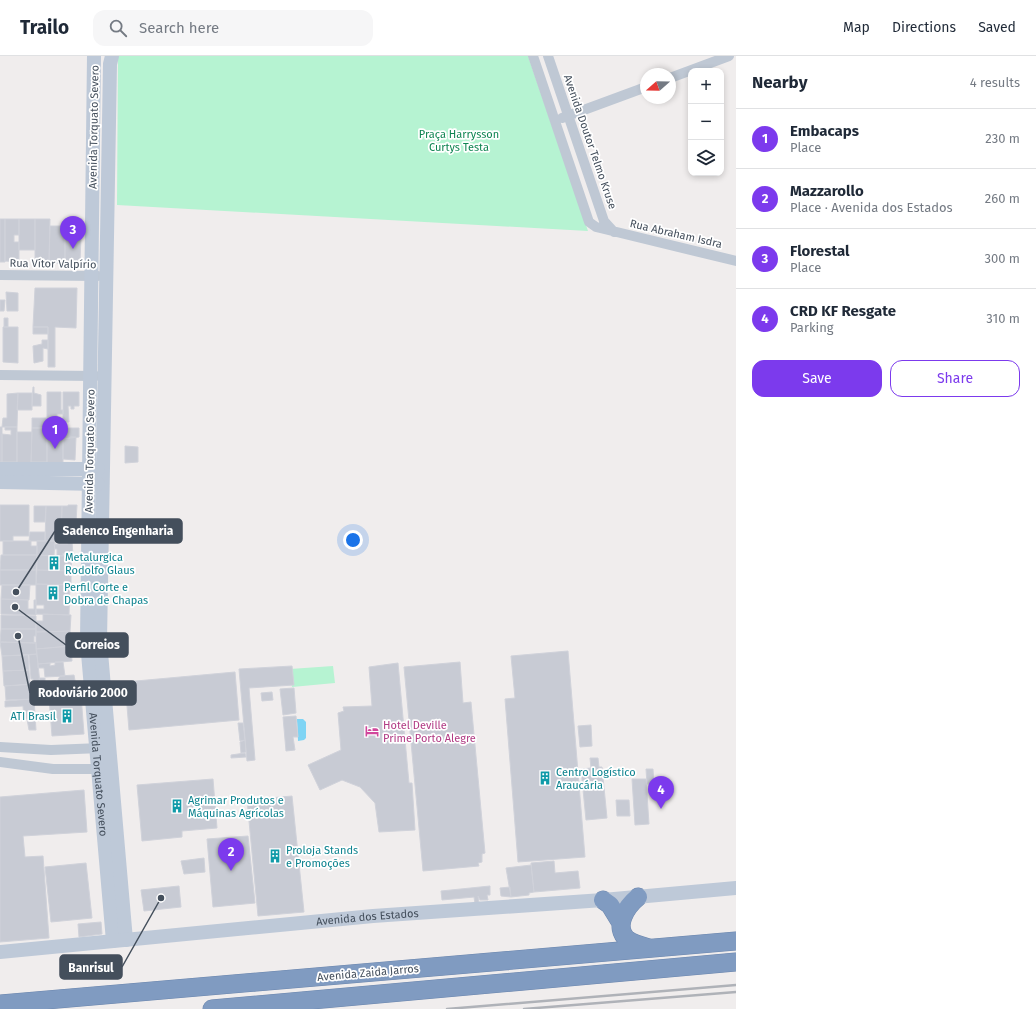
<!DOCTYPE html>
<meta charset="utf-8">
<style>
body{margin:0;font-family:"Fira Sans",sans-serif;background:#f6f6f7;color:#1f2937}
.controls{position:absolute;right:12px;top:12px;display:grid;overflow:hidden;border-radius:8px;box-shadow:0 2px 6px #0003}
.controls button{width:36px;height:36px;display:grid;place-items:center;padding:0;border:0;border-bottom:1px solid #e0e1e3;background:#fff;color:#1f2937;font:20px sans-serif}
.compass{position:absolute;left:640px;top:12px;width:36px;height:36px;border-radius:50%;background:#fff;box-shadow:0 2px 6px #0003;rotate:250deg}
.you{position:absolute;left:353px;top:484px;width:14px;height:14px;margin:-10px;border:3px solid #fff;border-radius:50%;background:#1a73e8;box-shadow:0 0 0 6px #1a73e833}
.badge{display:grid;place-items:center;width:26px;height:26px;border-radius:50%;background:#7c3aed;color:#fff;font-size:13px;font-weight:700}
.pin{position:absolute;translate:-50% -33px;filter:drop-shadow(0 1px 2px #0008)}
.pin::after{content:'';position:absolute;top:21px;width:14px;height:12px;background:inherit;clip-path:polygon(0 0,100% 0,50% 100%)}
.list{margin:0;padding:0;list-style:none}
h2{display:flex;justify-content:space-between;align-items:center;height:52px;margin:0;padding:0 16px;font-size:17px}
h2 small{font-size:13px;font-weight:400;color:#747a83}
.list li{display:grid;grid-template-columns:26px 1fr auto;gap:12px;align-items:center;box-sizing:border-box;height:60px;padding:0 16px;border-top:1px solid #e0e1e3}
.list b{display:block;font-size:15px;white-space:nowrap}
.list p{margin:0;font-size:13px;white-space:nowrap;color:#747a83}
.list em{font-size:13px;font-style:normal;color:#747a83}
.actions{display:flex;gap:8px;padding:12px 16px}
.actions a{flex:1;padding:9px 0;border:1px solid #7c3aed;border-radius:12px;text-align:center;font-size:14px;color:#7c3aed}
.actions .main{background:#7c3aed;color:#fff}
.icon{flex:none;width:22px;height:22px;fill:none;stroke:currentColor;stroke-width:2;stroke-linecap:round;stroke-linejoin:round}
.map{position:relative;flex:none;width:736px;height:953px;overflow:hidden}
header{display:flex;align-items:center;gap:24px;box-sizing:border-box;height:56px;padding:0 20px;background:#fff;border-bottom:1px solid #e0e1e3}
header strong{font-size:19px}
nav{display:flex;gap:22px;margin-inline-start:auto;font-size:14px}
.search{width:280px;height:36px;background:#f6f6f7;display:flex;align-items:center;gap:10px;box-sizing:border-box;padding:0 14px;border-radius:12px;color:#747a83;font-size:15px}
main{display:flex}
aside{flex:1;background:#fff}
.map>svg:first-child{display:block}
.green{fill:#b6f3d2}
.water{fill:#7fd4f4}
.building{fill:#c8cbd4;stroke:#d0d2da}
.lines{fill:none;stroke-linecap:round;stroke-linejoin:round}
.highway-casing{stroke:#6b86ad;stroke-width:19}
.street{stroke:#bfc8d4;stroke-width:10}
.secondary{stroke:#bec9d8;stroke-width:14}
.highway{stroke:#809bc1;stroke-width:18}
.rail{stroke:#afb2b8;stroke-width:2.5}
.labels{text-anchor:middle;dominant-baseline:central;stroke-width:3.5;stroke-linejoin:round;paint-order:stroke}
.street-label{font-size:11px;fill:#444f5c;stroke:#fff}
.park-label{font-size:11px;fill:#0e8451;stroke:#fff}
.culture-label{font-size:11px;fill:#0d838f;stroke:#fff;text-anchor:start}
.hotel-label{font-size:11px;fill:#b23c85;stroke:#fff;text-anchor:start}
.leader{fill:none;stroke:#444f5c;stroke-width:1.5}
.callout-dot{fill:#444f5c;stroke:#fff;stroke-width:1.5}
.callout{fill:#444f5c;stroke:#444f5c;stroke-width:1.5}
.callout-label{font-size:12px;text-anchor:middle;font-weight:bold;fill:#fff}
</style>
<header>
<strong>Trailo</strong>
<div class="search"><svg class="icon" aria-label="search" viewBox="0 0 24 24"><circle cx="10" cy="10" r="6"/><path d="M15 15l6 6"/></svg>Search here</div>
<nav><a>Map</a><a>Directions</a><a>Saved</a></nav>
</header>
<main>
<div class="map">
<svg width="736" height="953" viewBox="0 0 736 953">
<rect width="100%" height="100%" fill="#f0eded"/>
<path class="green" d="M118 0H528L588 175 117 149Z
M333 610 335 627 292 631 290 613Z"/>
<path class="water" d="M297 663H303L306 666V682L304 684 298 685Z"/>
<path class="building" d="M0 163H5V206H0Z
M5 163H19V179H14V186H19V206L5 205Z
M19 163H35V194H19Z
M35 163H50L49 206H35Z
M65 163H82L81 174H74V180H65Z
M50 170H65V208L49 207Z
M65 180 81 181 80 206H65Z
M35 232H77L76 272 55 271V311H48V271H33Z
M6 236 18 237V255H7Z
M0 244H5L4 255H0Z
M4 262H8V271H4Z
M3 271H18V307L3 306Z
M33 271H48V278H33Z
M42 284H48V293L43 292V305L34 307 33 290 42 288Z
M33 331H34V337L41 339V350H32Z
M47 336H61V354H63V358H57V363H63V372H47Z
M63 336H79V350H74V353H71V350H68L69 366H63Z
M18 337 17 371H2L3 362H7V338Z
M18 337H32V354H17Z
M32 362H47V372H32Z
M0 371H2V406H0Z
M5 371H17V406H2V378L11 379V374H5Z
M32 372H47V406H31Z
M47 372H63V408H47Z
M63 372H79V381L63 383Z
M17 376H32L31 408H17Z
M70 381H76L75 404 63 403V383L70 382Z
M125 390 138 391V406L125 407Z
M0 449H29V480H13V485H0Z
M68 449H77L75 485H61L62 450H68Z
M34 450H46L45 466H34Z
M46 450H62L61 485H45Z
M30 476H45V485H29Z
M3 485H31V490H37V499H3Z
M37 485H55L54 500 37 499Z
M68 485H72L73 500H65L63 497V500H57V493H55L54 488H68Z
M1 499H37L36 514H0Z
M37 499 72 500 71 515 37 514Z
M0 514H36V529H0Z
M37 514 71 515V529L36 528Z
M36 528 70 529 69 559 36 558V553H44V549H36Z
M2 529H30L29 544 1 543Z
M1 543 28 544V553H34V544H36V559L1 558Z
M43 558 71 559 70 575 36 576V565H43Z
M1 559 36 560V573H1Z
M1 573H36V580H34V586L36 587 0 586Z
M70 575 71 590 36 593V576Z
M0 586 36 587 37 598 2 600Z
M71 590 72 605 38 608 36 593Z
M568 595 585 801 518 806 505 643 515 642 511 600Z
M37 598 40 628H34L33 623H31L29 599Z
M28 599 29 614 3 615 2 600Z
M55 606H63L65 620 45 621 44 612H38V608L50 607V610L55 609Z
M460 606 463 647 471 646 485 797 482 798V806L478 807 479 810 423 815 404 611Z
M398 607 409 727H412L415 774 379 776 375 747 360 731 342 724 320 734 308 709 341 694 338 657 344 655 343 651 372 650 369 611Z
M292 610 294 629 249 632 255 704 247 705 239 613Z
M29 614 30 628 4 630 3 615Z
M235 616 239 664 129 674 125 626Z
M74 619 76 630 59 631 58 624 60 620Z
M39 622H45V626L56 625 58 637H54L55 641 41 642Z
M37 628 38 635 31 638 32 643 6 644 5 630Z
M294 632 296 657 283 659 280 633Z
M272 636 273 644 262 645 261 637Z
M81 639 84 678 52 680 49 642Z
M32 643H34L36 674H29L27 663H24L23 650 5 651V645Z
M296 660 298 681H293L295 694 286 695 283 661Z
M238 667H243L245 684 240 685Z
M591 669 592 690 580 691 578 670Z
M245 684 246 696 241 697 240 686Z
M245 697 246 701 231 702V699Z
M590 702H598L599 711H602L607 762 586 764 581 713 591 712Z
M646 713H653L654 728H647Z
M213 723 217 772 182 775V781L142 785 137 729Z
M632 723H646L649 768 635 769Z
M84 734 87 776 23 780 25 801 43 800 49 882 0 886V741Z
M292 740 304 856 258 860 247 744Z
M616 744H629L630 760H617Z
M248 780 255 847 213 851 207 783Z
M204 802 205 816 184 818 181 805Z
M554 805 555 817 578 815 580 832 534 836 531 807Z
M86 807 92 862 51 866 45 811Z
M531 809 534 836 529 837V839L511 841 506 812Z
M179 830 181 851 144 855 141 834Z
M490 830V839H487L488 844H480L478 840 479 847 475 848 474 841 442 844 441 835Z
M510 831 511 841 501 840 500 832Z
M101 866 102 878 79 881 78 868Z"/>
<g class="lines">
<g class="highway-casing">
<path id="highway" d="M638 841C627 850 612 871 628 884 634 888 642 890 649 892
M603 844 610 849 621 867
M0 948 736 885
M212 953 736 906"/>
</g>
<path class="street" d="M533 0 589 166 596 171 736 205
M548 0 604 165 614 176
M670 22 729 0
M562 62 646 31
M0 219 98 220
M0 319 96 320
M0 691 51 694 101 692
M0 706 53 713H104"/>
<g class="secondary">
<path id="s1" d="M94 0 87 586 113 885"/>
<path d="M112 0 110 8 100 585 126 884"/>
<path d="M0 413H98"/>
<path d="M0 426 98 428"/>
<path id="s2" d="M0 896 373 860 603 844 736 832"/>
</g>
<use href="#highway" class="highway"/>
<path class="rail" d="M447 953 736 929
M524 953 736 936"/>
</g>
<defs>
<g id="building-bare" transform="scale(1.08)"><path d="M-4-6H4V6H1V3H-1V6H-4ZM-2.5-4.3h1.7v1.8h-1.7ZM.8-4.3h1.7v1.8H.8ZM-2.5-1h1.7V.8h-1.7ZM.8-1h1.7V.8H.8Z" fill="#0f9aa8" stroke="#fff" stroke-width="2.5" paint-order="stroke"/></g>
<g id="hotel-bare" transform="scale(1.08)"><path d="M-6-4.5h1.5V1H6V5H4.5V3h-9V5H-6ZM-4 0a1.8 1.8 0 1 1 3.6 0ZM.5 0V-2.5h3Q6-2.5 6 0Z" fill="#d1479c" stroke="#fff" stroke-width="2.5" paint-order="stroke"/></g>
</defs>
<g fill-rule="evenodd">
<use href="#building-bare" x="54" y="507"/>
<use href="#building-bare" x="53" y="537"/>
<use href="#building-bare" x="67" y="660"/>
<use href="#hotel-bare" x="372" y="675"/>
<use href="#building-bare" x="545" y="722"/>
<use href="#building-bare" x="177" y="750"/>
<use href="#building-bare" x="275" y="800"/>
</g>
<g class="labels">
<g class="street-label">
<text transform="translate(94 71) rotate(-89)">Avenida Torquato Severo</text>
<text transform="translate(590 86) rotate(71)">Avenida Doutor Telmo Kruse</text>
<text transform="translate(676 178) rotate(13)">Rua Abraham Isdra</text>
<text transform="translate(53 208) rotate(1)">Rua Vítor Valpírio</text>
<text transform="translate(90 395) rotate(-89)">Avenida Torquato Severo</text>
<text stroke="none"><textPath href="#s1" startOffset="719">Avenida Torquato Severo</textPath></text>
<text stroke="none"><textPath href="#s2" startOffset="369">Avenida dos Estados</textPath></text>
<text transform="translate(368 917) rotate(-5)">Avenida Zaida Jarros</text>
</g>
<g class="park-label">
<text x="459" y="78">Praça Harrysson<tspan x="459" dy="13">Curtys Testa</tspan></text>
</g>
<g class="culture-label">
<text x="65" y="501">Metalurgica<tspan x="65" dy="13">Rodolfo Glaus</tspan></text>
<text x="64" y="531">Perfil Corte e<tspan x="64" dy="13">Dobra de Chapas</tspan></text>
<text x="56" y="660" text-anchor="end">ATI Brasil</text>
<text x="556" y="716">Centro Logístico<tspan x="556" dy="13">Araucária</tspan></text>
<text x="188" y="744">Agrimar Produtos e<tspan x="188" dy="13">Máquinas Agrícolas</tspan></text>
<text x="286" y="794">Proloja Stands<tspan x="286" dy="13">e Promoções</tspan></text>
</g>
<g class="hotel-label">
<text x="383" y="669">Hotel Deville<tspan x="383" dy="13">Prime Porto Alegre</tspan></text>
</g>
</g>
<path class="leader" d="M16 536L55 475M15 551L66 589M18 580L30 637M161 842L122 911"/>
<g class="callout-dot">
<circle cx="16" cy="536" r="4"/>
<circle cx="15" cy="551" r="4"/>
<circle cx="18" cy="580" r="4"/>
<circle cx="161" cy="842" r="4"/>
</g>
<g class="callout">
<rect x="55" y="463" width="127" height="24" rx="4"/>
<rect x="66" y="577" width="62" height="24" rx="4"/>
<rect x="30" y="625" width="106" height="24" rx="4"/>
<rect x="60" y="899" width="62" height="24" rx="4"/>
</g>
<g class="callout-label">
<text x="118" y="479">Sadenco Engenharia</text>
<text x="97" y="593">Correios</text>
<text x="83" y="641">Rodoviário 2000</text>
<text x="91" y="916">Banrisul</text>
</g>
</svg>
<div class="controls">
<button>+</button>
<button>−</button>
<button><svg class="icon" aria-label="layers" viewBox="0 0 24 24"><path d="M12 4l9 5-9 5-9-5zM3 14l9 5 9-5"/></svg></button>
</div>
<svg class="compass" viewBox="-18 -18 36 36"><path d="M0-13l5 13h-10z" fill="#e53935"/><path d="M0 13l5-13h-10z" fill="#747a83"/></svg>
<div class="you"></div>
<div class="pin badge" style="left:55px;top:393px">1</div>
<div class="pin badge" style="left:231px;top:815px">2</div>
<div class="pin badge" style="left:73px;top:193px">3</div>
<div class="pin badge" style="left:661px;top:753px">4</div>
</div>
<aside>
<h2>Nearby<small>4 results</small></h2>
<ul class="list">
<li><span class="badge">1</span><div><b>Embacaps</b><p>Place</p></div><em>230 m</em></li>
<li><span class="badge">2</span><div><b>Mazzarollo</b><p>Place · Avenida dos Estados</p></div><em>260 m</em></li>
<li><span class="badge">3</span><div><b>Florestal</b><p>Place</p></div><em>300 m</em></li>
<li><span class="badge">4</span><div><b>CRD KF Resgate</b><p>Parking</p></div><em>310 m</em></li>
</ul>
<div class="actions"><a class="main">Save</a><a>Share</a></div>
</aside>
</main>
